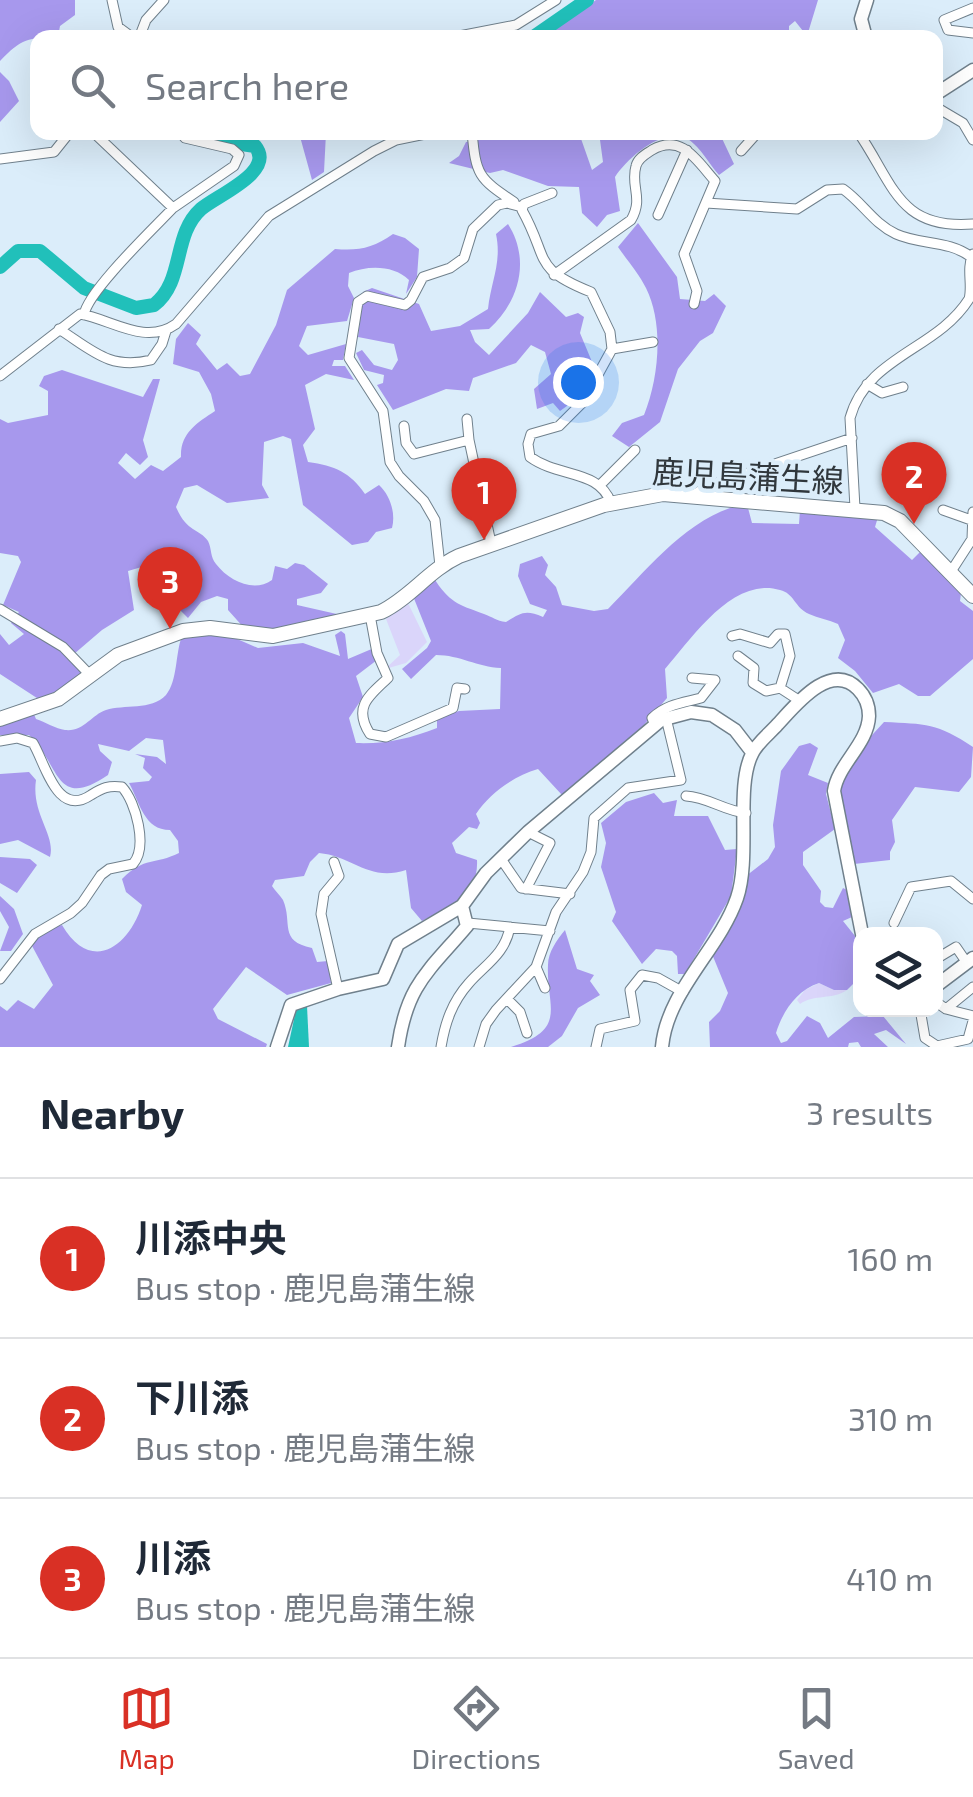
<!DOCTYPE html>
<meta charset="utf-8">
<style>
body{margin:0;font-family:"Exo 2","Noto Sans JP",sans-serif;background:#f6f6f7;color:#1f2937}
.controls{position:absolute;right:30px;bottom:30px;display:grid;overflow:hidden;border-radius:20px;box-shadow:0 10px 40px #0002}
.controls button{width:90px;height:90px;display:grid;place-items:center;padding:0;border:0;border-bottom:2px solid #e0e1e3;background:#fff;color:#1f2937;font:50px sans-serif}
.you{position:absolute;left:578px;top:382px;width:35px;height:35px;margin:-25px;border:8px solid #fff;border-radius:50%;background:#1a73e8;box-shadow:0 0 0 15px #1a73e833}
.badge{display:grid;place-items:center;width:65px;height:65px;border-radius:50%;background:#d93025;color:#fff;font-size:32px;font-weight:700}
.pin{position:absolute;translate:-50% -82px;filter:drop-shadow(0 2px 5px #0008)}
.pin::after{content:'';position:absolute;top:52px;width:35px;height:30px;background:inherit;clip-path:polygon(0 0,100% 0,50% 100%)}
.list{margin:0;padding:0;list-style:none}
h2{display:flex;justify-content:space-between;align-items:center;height:130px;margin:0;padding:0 40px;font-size:42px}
h2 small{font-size:32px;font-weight:400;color:#747a83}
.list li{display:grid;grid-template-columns:65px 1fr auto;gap:30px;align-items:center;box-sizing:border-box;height:160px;padding:0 40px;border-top:2px solid #e0e1e3}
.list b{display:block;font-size:38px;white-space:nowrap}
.list p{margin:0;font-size:32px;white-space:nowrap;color:#747a83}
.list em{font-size:32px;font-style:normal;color:#747a83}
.icon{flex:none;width:55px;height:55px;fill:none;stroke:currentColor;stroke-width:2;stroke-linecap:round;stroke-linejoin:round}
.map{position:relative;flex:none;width:973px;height:1047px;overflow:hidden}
.search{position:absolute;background:#fff;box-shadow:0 10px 40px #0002;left:30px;right:30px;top:30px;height:110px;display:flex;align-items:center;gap:25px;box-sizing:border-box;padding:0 35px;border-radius:20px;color:#747a83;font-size:38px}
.sheet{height:610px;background:#fff}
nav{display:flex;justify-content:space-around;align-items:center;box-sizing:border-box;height:140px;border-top:2px solid #e0e1e3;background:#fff;font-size:28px;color:#747a83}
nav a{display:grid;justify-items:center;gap:5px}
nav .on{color:#d93025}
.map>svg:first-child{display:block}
.green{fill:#dad5fa}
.forest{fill:#a798ed}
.water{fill:#21c0ba}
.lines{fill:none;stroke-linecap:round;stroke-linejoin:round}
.river{stroke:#21c0ba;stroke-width:14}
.street-casing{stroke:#70808c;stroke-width:11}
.secondary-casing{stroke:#70808c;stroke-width:15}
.primary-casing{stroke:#70808c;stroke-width:16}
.street{stroke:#fff;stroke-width:9}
.secondary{stroke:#fff;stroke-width:12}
.primary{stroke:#fff;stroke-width:14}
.labels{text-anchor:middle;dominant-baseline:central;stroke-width:9;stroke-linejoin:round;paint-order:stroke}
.street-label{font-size:32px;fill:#30373c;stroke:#dbedfa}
</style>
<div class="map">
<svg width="973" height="1047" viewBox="0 0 973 1047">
<rect width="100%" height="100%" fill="#dbedfa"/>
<path class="green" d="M407 601 427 642 406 663 385 669 400 655 386 619Z
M819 983 834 990H847C833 1000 814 994 800 1004L797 1000 805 990Z"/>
<path class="forest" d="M0 0H75V15L60 26 58 37C28 38 22 38 0 61Z
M596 0H818L807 36 795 21 789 26V37H748L745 30 726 38 676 37 665 31 651 37H545Z
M0 72 9 81 19 101 0 122Z
M618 132H719L734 164 719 175C710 165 704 153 694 144 670 120 629 156 615 177L620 211 607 215 597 227 582 213 579 187 548 186 503 170 490 173 449 163 459 156 466 142 479 140 487 134 579 133 592 170 603 162 600 140 604 133 614 135Z
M299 133H326L324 172 312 180Z
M638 223 677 277 680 299 705 301 714 294 726 306 713 333 700 341 678 369 660 422 629 447 612 436 622 423 644 415C659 378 664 324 646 288 639 274 627 260 618 247Z
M508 224C531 260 519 302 489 329L470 330 475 342 489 355 528 313 540 292 566 317 578 313 584 317 580 333 595 369C585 386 577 400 560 411L553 403 537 409 534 389 551 374 545 352 531 345 516 363 473 378 469 391 446 389 393 410 377 385 383 383 384 375 364 370 356 353 362 350 374 365 392 370 398 360 394 344 358 337 363 292 372 288 419 304 431 331 460 326 488 309C491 281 502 263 496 234Z
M393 234 405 238 419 249 417 277 406 294 409 280C394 265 368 265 349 273L348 286 354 298 347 321 307 326 299 346 308 355 346 344 343 360H334L332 366H345L354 380 326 374 305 385 315 429 303 445 308 462C335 466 350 472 365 494L379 485C390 495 396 513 392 528L376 532 368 542 352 545 303 505 291 439 283 436 264 442 262 485 269 498 227 503 197 485 184 488 176 507C187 533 199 528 208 541 212 549 210 557 216 564 229 581 254 593 272 580L275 566 287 569 295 563 304 565 328 584 321 593 297 599V605L350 617 276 631 245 629 228 610V599L217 596 201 602 188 618 177 607 153 601 145 566 128 571 134 610 102 630 74 654 83 677 40 700 0 674V634L9 645 24 634 11 623 19 612 3 605 21 562 18 556 0 553V419L8 423 48 415V391L39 386 44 376 62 370 143 397 153 379H160L143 440 148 457 140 465 126 453 118 463 135 479 151 465 163 471 181 457C180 433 197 423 215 411L211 394 199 372 173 364 176 339 188 323 201 335 196 344 217 370 227 363 240 376 250 374 276 325 287 290 335 249C359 251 373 248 393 234Z
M730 508H748L752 523 799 524 800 510 878 517 875 527 912 560 921 551 961 593 960 601 973 611V659L930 696H918L899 684 873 693 855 671 838 658 845 640 838 624C829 620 818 618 809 614 795 608 794 593 780 590 733 576 692 638 665 669L667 698 643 726 562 795 538 769C514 776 490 793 476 814L480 823 477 829 469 827 452 843 456 853 477 860C479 896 449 908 422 921L411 908 406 870C368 882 353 856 319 853L310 862 304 876 275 880 272 886C275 891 280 895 283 900 293 923 278 941 312 948L317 962 328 961 331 983 287 995 246 967 213 1009 218 1019 267 1044 266 1047H0V1006L7 1011 18 1000 34 1009 53 985 31 944 45 930 62 925C90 973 128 949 142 905L126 892 122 879C145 856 155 865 179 853L178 841 170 830C144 830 140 803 129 783L149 781 152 777 143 768 145 758 135 754 157 757 166 764 163 740 146 738 129 751 98 744 100 751 112 762 108 775C54 812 60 763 29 735H0V722L33 712 36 719C45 722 56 729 65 730 84 732 91 715 106 710 124 704 151 711 166 695 178 680 175 654 182 636L194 632 228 635 258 648 303 643 340 656 335 635 341 631 345 634 348 659 374 648 377 660 356 676 363 697 349 718 356 743C386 744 409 739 437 728V718L459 711 500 709 501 668C477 667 460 655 436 655L411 679 402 669 427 648 431 641 413 596 433 577C450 603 457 604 484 614 493 617 496 621 506 622 521 613 525 609 543 617L547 610 530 604 518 576 520 564 542 556 548 565 545 575 556 587 562 605 594 611 608 609C644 573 681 525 730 508Z
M884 722C926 724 937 723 973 747L971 777 959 792 915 787 892 820 895 842 890 852V860L854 864 840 796 841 769Z
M810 743 818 748 808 775 828 783 826 794 835 829 803 852V865L821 891 820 902 825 907 833 908 843 888 847 890 852 917 843 921 855 936 860 955V977L847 990H834L819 983C796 991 783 1011 776 1033L781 1043 787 1041 807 1016 820 1023 828 1038 854 1017 883 1016 906 1044 886 1030 874 1034 888 1047H861L858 1042 849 1043 848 1047H710L709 1022 720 1011 728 993 712 954 746 876 768 859 775 847 773 825 781 771 799 746Z
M29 772 36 780C31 814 56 835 50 857L18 840 0 844V774Z
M654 793 663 803 677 800 674 816H708L725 850 737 849 731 896 685 974H678L677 956 672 951 656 949 642 964 612 921 616 912 601 867 606 843 601 823 626 802Z
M0 857 30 859 37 865 17 893 0 883Z
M0 896 14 909 23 934 11 951H0L9 927 0 911Z
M565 930 577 969 594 975 590 981 600 995 578 1008 562 1036 548 1047H511C569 1029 546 1007 548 965 548 952 557 940 565 930Z"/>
<path class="water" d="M307 1006 309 1047H288L296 1010Z"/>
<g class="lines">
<path class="river" d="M532 38 587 0
M0 267 18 251H40L84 288 136 308 154 305C185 281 172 235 201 209 217 195 276 172 255 146L208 139 199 132"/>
<g class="street-casing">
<path id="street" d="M112 0 118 27 133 38
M973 8 944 20 948 30 973 33
M139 38 146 20 164 0
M258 38H331
M347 38H353
M449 38 516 25 556 0
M936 107 963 123 973 140
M472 132C476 175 478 178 514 202
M858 132C894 184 898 230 973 224
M741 151 758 132
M0 159 54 152 70 132
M552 193 524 204 522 210C550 260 531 268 591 292L610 332 612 349 583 402 559 426 531 434 528 444 530 457C559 478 599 469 611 503
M706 203 797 209 827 190 843 189C863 203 873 223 896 234 920 245 949 240 971 257
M173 208 234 166 239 155 232 149 185 138 180 132
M658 215 687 150
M554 275 631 220C644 198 630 186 636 166 638 158 646 154 652 150 682 133 697 161 715 181L684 254 697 291 694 304
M84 315C87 292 154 228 173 208L93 132
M59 329C93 351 110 370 151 360L162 344 166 331
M612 349 653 342
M0 376 80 314C111 319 145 346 176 324L269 216 374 151 396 140 435 132
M867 384 882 393 903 387
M467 419 469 440 491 543
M404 426 406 443 414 454 469 440
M601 484 635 450
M693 495 706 487 852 438
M855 508 850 418C867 356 937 350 969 299 973 285 966 269 973 254
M943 510 971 520
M440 566 435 520 424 501 399 476 390 462 383 411 349 358 358 302 367 296 405 305 411 300 423 277 450 268 464 258 473 229 498 205 507 203 522 207
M950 573 972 539 973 512
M0 609 63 647 90 675
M370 615 377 653 388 678C368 696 353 708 370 734L386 737 453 708 457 688 465 689
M732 636 740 634 770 643 778 634H785L790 656 780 688 800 701
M738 656 754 668 753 683 766 691 780 688
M655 725 652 718C667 704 682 703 701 698L715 680 692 678
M0 741 17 738 33 743C46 765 57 818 91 795 102 788 109 785 122 787 136 802 148 847 133 864L109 869 101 875 82 903 71 913 35 934 0 979
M686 796C708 797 724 811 746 813
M501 859 521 888 570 894
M334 862 339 876 324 894 321 914 338 989
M526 889 550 843 528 832
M468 923 550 931
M894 923 911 887 951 881 973 899
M936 959 956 947 967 963
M536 967 545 988
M507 999 520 1012 527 1033
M936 1002 946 1009 973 1016
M920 1009 925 1038 937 1046 968 1039 973 1021
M946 1009 973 987
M441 1047C445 1023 452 1002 469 983 486 964 505 954 510 927
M479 1047 486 1024 496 1010 536 967 556 912 583 872 591 852 594 818 628 788 681 780 666 718
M596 1047 600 1029 635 1021 630 990 642 975 658 978 683 992"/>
</g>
<g class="secondary-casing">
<path id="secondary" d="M866 38 861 19 867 0
M936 94 973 70
M936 986 973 958
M277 1047 291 1005 338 989 383 979 398 944 462 906 486 873 528 832 661 720 691 712 712 715 735 730 752 752
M398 1047C407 984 429 971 467 926L462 906
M662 1047C667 991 719 950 737 898 751 857 735 787 752 754 757 743 769 734 777 725 794 707 830 660 858 689 865 696 869 706 869 716 868 744 838 764 834 791L862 934"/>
</g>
<g class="primary-casing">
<path id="primary" d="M0 719 58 699 118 655 183 631 210 628 273 636 381 612C410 598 429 570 459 556L604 505 663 494 884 513 900 521 973 596"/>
</g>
<use href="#street" class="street"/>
<use href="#secondary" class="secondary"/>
<use href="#primary" class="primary"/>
</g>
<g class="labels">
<g class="street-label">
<text transform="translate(748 475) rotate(3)">鹿児島蒲生線</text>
</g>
</g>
</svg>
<div class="controls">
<button><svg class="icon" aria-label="layers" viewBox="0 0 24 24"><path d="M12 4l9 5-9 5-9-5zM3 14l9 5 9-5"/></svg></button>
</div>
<div class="you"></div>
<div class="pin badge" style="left:484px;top:540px">1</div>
<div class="pin badge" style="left:914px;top:524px">2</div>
<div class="pin badge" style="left:170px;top:629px">3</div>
<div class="search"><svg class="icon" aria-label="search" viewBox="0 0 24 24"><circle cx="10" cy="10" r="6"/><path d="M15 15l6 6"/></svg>Search here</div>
</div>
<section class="sheet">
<h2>Nearby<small>3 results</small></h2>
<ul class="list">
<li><span class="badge">1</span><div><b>川添中央</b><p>Bus stop · 鹿児島蒲生線</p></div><em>160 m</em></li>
<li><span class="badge">2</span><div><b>下川添</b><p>Bus stop · 鹿児島蒲生線</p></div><em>310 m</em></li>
<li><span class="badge">3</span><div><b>川添</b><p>Bus stop · 鹿児島蒲生線</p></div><em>410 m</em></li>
</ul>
</section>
<nav>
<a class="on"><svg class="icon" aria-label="map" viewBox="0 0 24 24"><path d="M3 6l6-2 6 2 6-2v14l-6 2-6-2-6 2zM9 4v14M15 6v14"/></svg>Map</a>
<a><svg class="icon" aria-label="directions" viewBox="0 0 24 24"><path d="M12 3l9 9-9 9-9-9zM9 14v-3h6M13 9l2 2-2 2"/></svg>Directions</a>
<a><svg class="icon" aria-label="saved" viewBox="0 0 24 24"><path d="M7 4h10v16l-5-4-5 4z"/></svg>Saved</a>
</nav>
